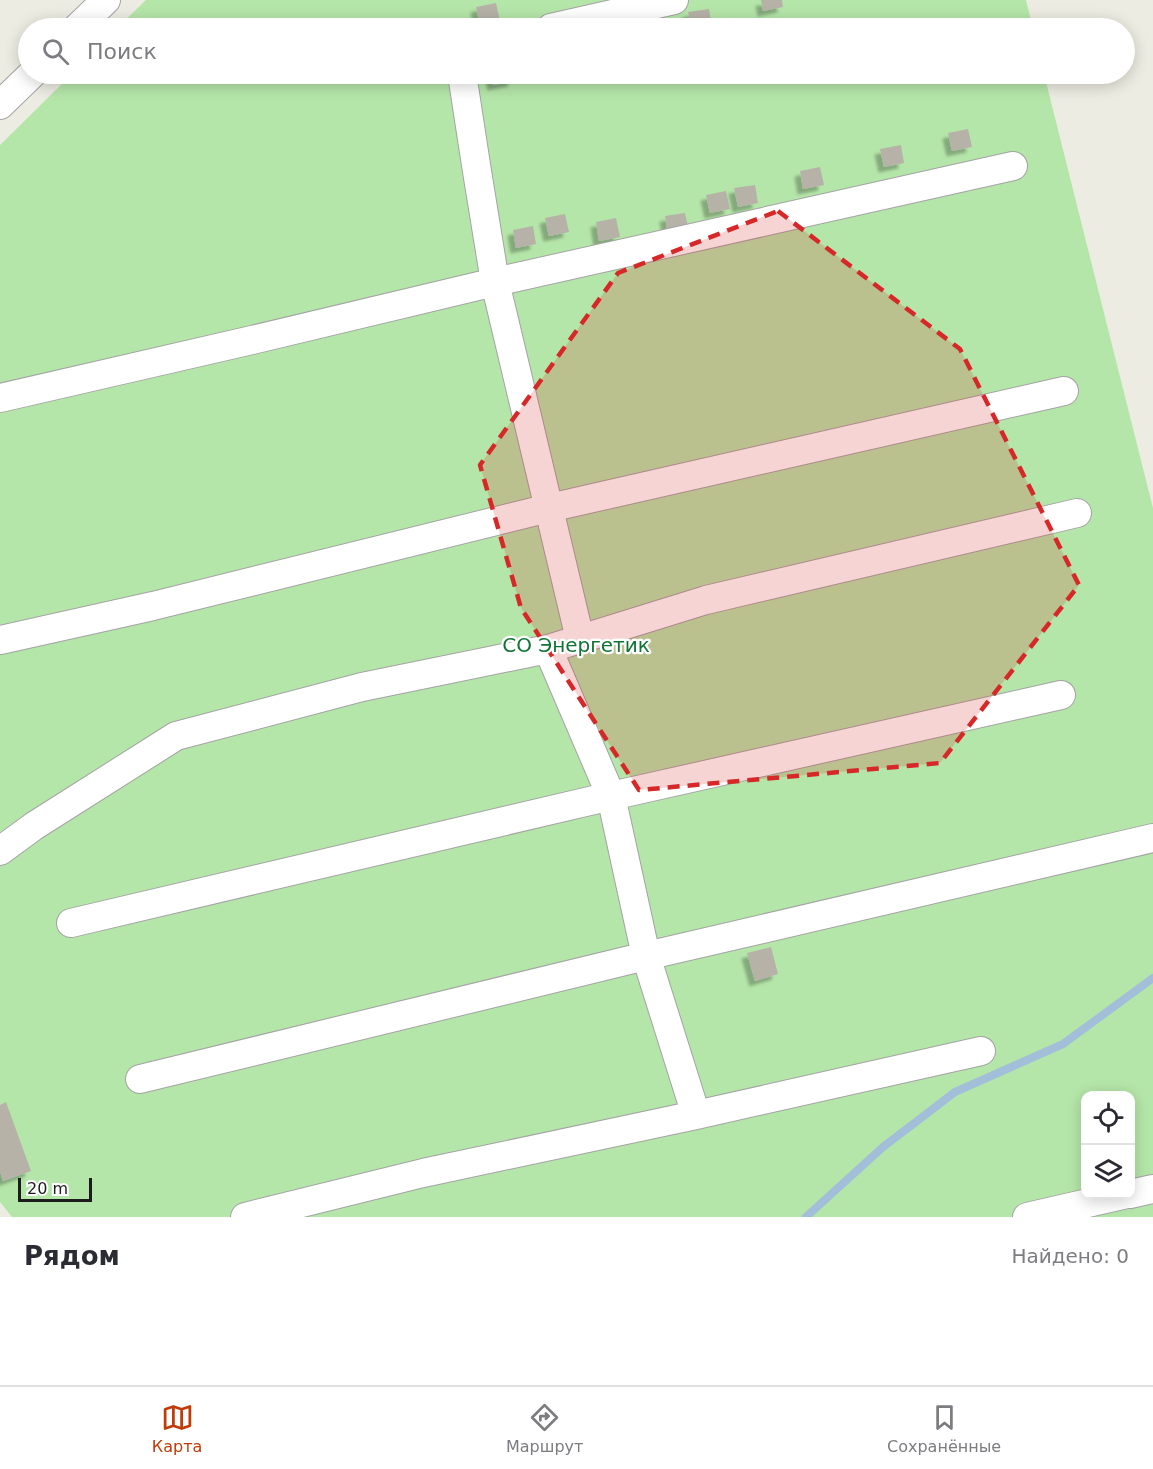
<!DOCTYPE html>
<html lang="ru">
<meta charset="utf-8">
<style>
body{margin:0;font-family:"DejaVu Sans",sans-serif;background:#f7f7f7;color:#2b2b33}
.controls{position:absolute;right:18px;bottom:18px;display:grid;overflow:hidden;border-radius:12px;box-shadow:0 3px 15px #0003}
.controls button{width:54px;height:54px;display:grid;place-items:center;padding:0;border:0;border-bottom:2px solid #e1e1e2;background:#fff;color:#2b2b33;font:30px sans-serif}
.scale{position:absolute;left:18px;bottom:15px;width:74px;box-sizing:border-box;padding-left:6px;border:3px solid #1c1c1c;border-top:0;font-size:16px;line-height:21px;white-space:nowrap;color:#1c1c1c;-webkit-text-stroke:4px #fff;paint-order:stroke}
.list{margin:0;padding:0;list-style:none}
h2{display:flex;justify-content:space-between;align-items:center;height:78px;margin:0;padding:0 24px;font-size:26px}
h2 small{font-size:20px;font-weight:400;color:#7c7c81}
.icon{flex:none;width:33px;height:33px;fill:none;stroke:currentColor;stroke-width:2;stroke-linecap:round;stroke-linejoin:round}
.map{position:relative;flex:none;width:1153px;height:1217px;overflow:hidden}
.search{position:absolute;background:#fff;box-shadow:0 3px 15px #0003;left:18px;right:18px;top:18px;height:66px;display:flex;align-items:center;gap:15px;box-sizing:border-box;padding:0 21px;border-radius:33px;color:#7c7c81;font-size:22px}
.sheet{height:168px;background:#fff}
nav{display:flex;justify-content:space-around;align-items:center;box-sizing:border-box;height:84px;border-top:2px solid #e1e1e2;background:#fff;font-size:16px;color:#7c7c81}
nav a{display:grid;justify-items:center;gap:3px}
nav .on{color:#bf3b08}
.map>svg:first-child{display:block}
.grass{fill:#b5e6a9;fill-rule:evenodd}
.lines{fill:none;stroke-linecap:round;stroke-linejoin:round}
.stream{stroke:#a3bed9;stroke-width:8}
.building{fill:#b6b2a7;filter:url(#shadow)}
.minor-casing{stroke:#a3a3a3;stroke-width:30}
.minor{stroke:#fff;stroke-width:28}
.marked{fill:#d62828;fill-opacity:0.2;stroke:#d62828;stroke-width:4.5;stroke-dasharray:12 8;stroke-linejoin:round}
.labels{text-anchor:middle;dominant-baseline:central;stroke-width:4.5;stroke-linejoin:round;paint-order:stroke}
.park-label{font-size:20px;fill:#0f7434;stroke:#fff}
</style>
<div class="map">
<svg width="1153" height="1217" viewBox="0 0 1153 1217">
<defs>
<filter id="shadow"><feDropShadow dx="-5.5" dy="5.5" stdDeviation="1.5" flood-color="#0004"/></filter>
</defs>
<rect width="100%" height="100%" fill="#edece2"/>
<path class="grass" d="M146 0H1026L1033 28H117Z
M72 74H1044L1153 508V1217H12L0 1202V145ZM1086 1096H1130V1194H1086Z"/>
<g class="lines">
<path class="stream" d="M806 1217 883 1147 955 1092 1063 1044 1153 978"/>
</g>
<path class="building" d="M761 0H782L783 7 763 11Z
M496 3 500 21 480 26 476 7Z
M709 9 712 27 692 28 688 12Z
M491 74H512L514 81 493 85Z
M968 129 972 147 952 151 948 133Z
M901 145 904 163 884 167 880 149Z
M820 167 824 185 803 189 800 171Z
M755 185 758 203 738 207 734 188Z
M726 191 730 209 710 213 706 195Z
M685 213 689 231 668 235 665 216Z
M565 214 569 232 549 236 545 218Z
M616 218 620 237 599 241 596 222Z
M533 226 536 244 516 248 513 230Z
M771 947 778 974 755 981 747 953Z
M6 1102 31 1171 3 1181 0 1171V1105Z"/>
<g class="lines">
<g class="minor-casing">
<path id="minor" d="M77 28 106 0
M551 28 674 0
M462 74 476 165 495 282 580 639
M0 105 32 74
M0 398 252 340 495 282 1013 166
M0 640 153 606 549 508 1064 391
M548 649 611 796 646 956 696 1115
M0 851 34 826 176 736 362 687 548 649 706 600 1077 513
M71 923 611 796 1061 695
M140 1079 646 956 1153 838
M1130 1194 1153 1189
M245 1217 423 1173 696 1115 981 1051
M1027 1217 1127 1194"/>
</g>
<use href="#minor" class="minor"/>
</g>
<path class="marked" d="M778 211 960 349 1079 585 940 763 639 790 521 608 480 465 618 273Z"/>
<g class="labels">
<g class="park-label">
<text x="576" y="645">СО Энергетик</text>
</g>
</g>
</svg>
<div class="controls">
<button><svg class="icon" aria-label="locate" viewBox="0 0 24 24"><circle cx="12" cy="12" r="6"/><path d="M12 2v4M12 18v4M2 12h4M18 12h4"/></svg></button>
<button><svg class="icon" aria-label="layers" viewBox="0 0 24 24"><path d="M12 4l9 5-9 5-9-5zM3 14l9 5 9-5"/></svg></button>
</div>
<div class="scale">20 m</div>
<div class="search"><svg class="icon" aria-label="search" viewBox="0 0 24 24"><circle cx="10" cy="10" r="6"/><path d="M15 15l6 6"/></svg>Поиск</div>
</div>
<section class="sheet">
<h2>Рядом<small>Найдено: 0</small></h2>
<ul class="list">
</ul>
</section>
<nav>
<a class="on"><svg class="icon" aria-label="map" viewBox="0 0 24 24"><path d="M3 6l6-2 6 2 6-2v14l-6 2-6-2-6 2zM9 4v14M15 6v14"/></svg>Карта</a>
<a><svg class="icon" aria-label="directions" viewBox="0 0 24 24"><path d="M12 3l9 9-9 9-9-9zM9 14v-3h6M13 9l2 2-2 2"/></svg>Маршрут</a>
<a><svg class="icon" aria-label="saved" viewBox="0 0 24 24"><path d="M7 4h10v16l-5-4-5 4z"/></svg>Сохранённые</a>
</nav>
